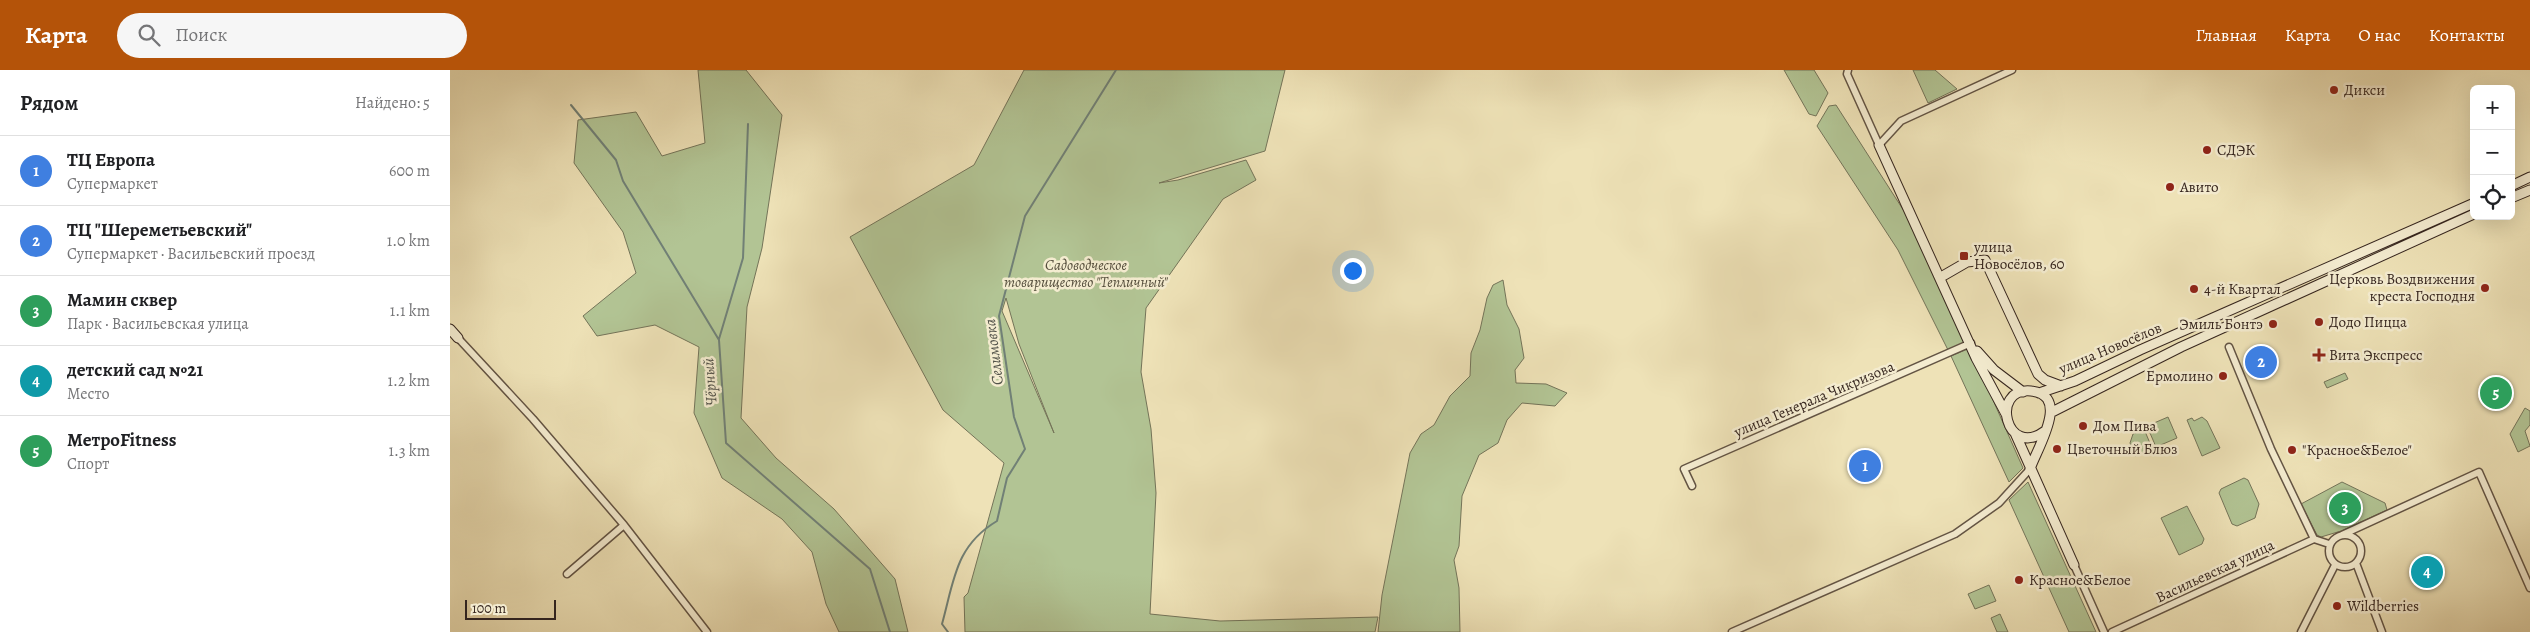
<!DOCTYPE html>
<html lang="ru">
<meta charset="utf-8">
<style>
body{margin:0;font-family:Alegreya,serif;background:#f6f6f6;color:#202124}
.controls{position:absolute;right:15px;top:15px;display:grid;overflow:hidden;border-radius:8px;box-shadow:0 5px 20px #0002}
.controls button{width:45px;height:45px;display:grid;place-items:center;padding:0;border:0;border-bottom:1px solid #e0e0e0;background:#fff;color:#202124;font:25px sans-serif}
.scale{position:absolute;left:15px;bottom:12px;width:91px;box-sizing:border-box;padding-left:5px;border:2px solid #35251e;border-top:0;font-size:14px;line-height:18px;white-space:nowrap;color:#35251e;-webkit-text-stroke:4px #f4ecd0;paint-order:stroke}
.you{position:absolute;left:902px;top:200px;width:18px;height:18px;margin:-12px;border:4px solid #fff;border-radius:50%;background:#1a73e8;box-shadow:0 0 0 8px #1a73e833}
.badge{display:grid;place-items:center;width:32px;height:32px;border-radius:50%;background:#b45309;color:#fff;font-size:16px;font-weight:700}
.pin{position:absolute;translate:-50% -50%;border:2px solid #fff;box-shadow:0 1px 5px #0006}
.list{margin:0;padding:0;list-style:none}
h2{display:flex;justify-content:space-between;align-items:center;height:65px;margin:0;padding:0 20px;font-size:21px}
h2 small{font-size:16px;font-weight:400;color:#757577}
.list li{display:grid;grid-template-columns:32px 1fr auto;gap:15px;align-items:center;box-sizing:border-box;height:70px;padding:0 20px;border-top:1px solid #e0e0e0}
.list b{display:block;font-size:19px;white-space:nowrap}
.list p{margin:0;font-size:16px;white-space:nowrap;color:#757577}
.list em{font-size:16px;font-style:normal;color:#757577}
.icon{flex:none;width:28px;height:28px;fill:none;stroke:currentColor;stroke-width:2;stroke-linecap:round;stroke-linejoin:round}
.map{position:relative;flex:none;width:2080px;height:562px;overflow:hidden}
header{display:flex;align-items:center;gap:30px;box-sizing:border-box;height:70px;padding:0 25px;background:#b45309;color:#fff}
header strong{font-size:24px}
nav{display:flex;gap:28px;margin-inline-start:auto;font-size:18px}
.search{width:350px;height:45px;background:#f6f6f6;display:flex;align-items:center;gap:12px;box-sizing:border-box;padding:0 18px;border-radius:28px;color:#757577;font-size:19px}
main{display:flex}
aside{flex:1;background:#fff}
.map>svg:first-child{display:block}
.green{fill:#b2c494;stroke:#747459;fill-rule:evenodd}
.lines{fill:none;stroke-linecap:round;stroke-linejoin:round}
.stream{stroke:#718076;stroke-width:2}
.street-casing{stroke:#635444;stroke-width:9}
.secondary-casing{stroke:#35251e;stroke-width:11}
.street{stroke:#f4ecd0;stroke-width:6}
.secondary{stroke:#f4ecd0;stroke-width:9}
.poi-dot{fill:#8f2418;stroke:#f4ecd0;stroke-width:2}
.labels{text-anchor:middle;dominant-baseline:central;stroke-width:5;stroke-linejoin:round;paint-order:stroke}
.poi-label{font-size:15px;fill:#35251e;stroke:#f4ecd0;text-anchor:start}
.park-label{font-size:15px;font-style:italic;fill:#544d3c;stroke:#f4ecd0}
.street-label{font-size:15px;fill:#35251e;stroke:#f4ecd0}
.water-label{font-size:16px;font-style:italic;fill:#53534a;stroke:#f4ecd0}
</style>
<header>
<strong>Карта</strong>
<div class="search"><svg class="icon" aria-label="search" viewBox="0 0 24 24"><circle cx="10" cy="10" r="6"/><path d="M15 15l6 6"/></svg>Поиск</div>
<nav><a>Главная</a><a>Карта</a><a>О нас</a><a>Контакты</a></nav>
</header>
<main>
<aside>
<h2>Рядом<small>Найдено: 5</small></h2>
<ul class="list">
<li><span class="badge" style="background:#3f7fe0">1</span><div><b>ТЦ Европа</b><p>Супермаркет</p></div><em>600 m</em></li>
<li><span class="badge" style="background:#3f7fe0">2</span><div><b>ТЦ &quot;Шереметьевский&quot;</b><p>Супермаркет · Васильевский проезд</p></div><em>1.0 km</em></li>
<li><span class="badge" style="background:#2e9e5b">3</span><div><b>Мамин сквер</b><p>Парк · Васильевская улица</p></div><em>1.1 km</em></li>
<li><span class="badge" style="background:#0f9aa8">4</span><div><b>детский сад №21</b><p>Место</p></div><em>1.2 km</em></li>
<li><span class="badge" style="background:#2e9e5b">5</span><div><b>МетроFitness</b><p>Спорт</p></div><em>1.3 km</em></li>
</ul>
</aside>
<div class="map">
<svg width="2080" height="562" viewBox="0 0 2080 562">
<rect width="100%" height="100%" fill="#eee2b7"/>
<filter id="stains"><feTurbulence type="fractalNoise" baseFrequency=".004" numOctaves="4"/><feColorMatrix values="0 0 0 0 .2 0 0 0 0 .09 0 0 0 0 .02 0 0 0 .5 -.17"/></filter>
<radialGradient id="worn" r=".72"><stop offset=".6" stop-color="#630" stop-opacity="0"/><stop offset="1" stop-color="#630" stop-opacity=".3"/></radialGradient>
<path class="green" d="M248 0H296L332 45 312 178 297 237 291 348 326 388 384 439 445 509 458 562H389L376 534 362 482 332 449 272 408 244 343 249 277 205 255 147 266 133 246 186 203 173 162 124 93 128 50 186 42 212 86 255 73Z
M574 0H835L815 81 709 113 728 110 796 90 806 110 773 129 696 238 691 302 701 359 706 423 700 544 770 551 928 547 925 562H515L514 527 518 523 554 393 493 340 400 167 524 95ZM556 228 569 274 604 363 552 241Z
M1334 0H1364L1378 23 1366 46 1359 44Z
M1463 0H1485L1507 19 1478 33Z
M1386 35 1461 152 1518 271 1498 280 1448 180 1367 56 1379 36Z
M1053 210 1057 235 1069 259 1074 288 1065 300 1066 313 1096 314 1117 323 1105 336 1072 333 1057 350 1048 373 1029 385 1012 426 1009 476 1004 490 1009 518 1010 562H928L932 525 960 383 971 364 984 355 1000 326 1020 306 1021 283 1030 260 1037 228 1043 215Z
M1520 278 1573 398 1559 412 1501 286Z
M1895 303 1898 309 1877 318 1874 312Z
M2075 338 2080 341V355L2075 361 2080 376 2068 382 2060 364Z
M1718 347 1727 368 1706 377 1697 356Z
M1752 347 1757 351 1770 378 1752 386 1737 350 1742 348 1744 351Z
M1694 359 1702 378 1685 386 1680 373 1683 364Z
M1794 408 1798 410 1809 434 1805 448 1787 456 1782 454 1769 423 1771 419Z
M1578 412 1582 421 1646 562H1619L1559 430Z
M1892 412 1935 433 1937 440 1891 461 1871 467 1867 465 1851 434Z
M1737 436 1754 469 1752 474 1729 485 1711 448Z
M1539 515 1546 531 1525 539 1518 524Z
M1550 544 1558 562H1547L1541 548Z"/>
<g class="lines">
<path class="stream" d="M121 35 166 90 173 111 269 270 276 373 420 499 440 562
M269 269 293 188 298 54
M498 562 492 554C504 511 505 476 547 451L557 408 575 379 564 347 549 246 575 146 666 0"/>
<g class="street-casing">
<path id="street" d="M1398 0 1397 4 1429 75 1451 51 1562 0
M8 268 83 349 174 455 257 562
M1779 277 1821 379 1864 469
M1242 416 1234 399 1521 273
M1879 481a16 16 0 1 1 32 0a16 16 0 1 1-32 0Z
M1892 465 2029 402 2080 518
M1906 493 1932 562
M1624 495 1654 562
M117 504 174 455
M1282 562 1505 464 1549 433 1580 399
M1662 562 1864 469 1879 474
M1851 562 1885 495"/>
</g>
<g class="secondary-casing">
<path id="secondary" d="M1429 75 1526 288 1556 344
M2061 116 2080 107
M2061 128 2080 120
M1491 207 1517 192 1535 190 1588 304 1595 310 1611 316
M0 259 8 268
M1527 281 1544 300 1573 322
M1589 323 1625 311 1690 280 2024 133
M1602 342 1731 277 2024 144
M1565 363 1624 495
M1580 399C1586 380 1622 325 1581 321 1539 317 1556 390 1595 361"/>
</g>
<use href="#street" class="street"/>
<use href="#secondary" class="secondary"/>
</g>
<g class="poi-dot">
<circle cx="1884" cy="20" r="5"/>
<circle cx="1757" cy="80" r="5"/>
<circle cx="1720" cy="117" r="5"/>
<rect x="1509" y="181" width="10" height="10" rx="2.5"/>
<circle cx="2035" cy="218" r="5"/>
<circle cx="1744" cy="219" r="5"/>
<circle cx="1869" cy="252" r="5"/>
<circle cx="1823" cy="254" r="5"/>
<path d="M1866.5 277.5h5v5h5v5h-5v5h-5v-5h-5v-5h5z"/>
<circle cx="1773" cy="306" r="5"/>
<circle cx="1633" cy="356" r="5"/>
<circle cx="1607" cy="379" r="5"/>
<circle cx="1842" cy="380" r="5"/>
<circle cx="1569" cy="510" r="5"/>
<circle cx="1887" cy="536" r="5"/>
</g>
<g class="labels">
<g class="poi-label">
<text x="1894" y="20">Дикси</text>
<text x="1767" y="80">СДЭК</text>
<text x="1730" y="117">Авито</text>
<text x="1524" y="177">улица<tspan x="1524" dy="17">Новосёлов, 60</tspan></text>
<text x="2025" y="209" text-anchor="end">Церковь Воздвижения<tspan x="2025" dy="17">креста Господня</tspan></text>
<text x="1754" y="219">4-й Квартал</text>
<text x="1879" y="252">Додо Пицца</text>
<text x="1813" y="254" text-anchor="end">Эмиль Бонтэ</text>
<text x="1879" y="285">Вита Экспресс</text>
<text x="1763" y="306" text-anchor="end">Ермолино</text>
<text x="1643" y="356">Дом Пива</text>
<text x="1617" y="379">Цветочный Блюз</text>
<text x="1852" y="380">"Красное&amp;Белое"</text>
<text x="1579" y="510">Красное&amp;Белое</text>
<text x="1897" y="536">Wildberries</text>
</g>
<g class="park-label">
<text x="636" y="195">Садоводческое<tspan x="636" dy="17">товарищество "Тепличный"</tspan></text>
</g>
<g class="street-label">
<text transform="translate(1660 278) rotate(-23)">улица Новосёлов</text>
<text transform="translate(1364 329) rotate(-23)">улица Генерала Чикризова</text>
<text transform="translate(1765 501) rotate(-25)">Васильевская улица</text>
</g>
<g class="water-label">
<text transform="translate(544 282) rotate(-97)">Селимовка</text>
<text transform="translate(260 312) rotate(-94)">Чёрный</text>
</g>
</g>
<rect width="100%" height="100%" filter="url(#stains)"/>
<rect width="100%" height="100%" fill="url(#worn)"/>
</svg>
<div class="controls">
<button>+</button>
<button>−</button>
<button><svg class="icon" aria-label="locate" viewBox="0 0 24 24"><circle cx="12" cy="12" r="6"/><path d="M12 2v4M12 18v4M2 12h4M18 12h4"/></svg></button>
</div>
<div class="scale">100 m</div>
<div class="you"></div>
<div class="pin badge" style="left:1415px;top:396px;background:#3f7fe0">1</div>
<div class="pin badge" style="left:1811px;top:292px;background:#3f7fe0">2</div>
<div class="pin badge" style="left:1895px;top:438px;background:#2e9e5b">3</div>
<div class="pin badge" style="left:1977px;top:502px;background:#0f9aa8">4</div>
<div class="pin badge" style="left:2046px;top:323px;background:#2e9e5b">5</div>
</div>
</main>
